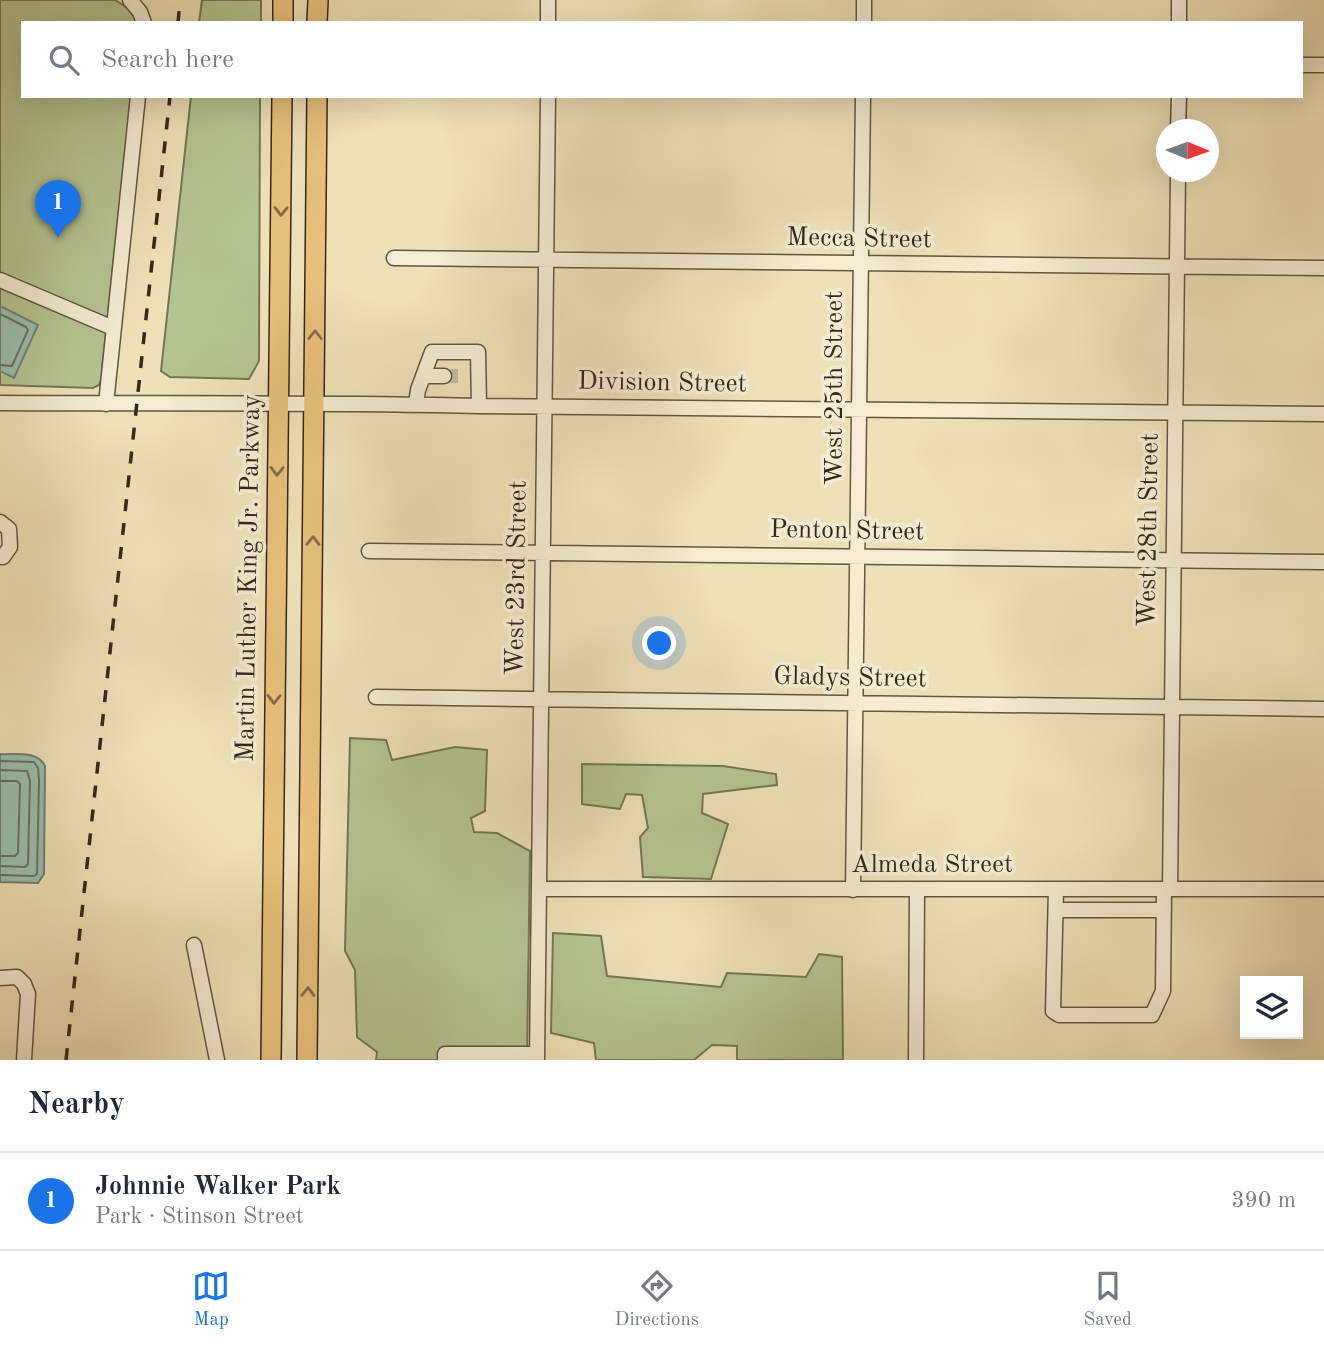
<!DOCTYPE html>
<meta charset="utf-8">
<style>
body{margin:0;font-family:"Old Standard TT",serif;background:#f6f6f7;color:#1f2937}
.controls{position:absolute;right:21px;bottom:21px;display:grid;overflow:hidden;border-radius:0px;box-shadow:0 7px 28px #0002}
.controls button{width:63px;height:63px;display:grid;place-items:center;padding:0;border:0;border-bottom:2px solid #e0e1e3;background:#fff;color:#1f2937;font:35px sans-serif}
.compass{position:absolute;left:1156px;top:119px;width:63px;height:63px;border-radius:50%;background:#fff;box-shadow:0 7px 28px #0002;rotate:91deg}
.you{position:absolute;left:660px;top:644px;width:24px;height:24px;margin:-18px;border:5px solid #fff;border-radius:50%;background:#1a73e8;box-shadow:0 0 0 10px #1a73e833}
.badge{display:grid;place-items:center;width:46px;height:46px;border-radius:50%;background:#1a73e8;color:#fff;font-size:23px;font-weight:700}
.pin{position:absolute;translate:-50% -58px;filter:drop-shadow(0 2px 4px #0008)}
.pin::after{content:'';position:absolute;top:37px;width:24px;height:21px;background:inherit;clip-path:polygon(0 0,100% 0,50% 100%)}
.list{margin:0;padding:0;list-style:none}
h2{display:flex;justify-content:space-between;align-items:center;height:91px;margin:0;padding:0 28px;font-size:30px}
h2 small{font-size:23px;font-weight:400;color:#747a83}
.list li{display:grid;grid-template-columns:46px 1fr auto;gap:21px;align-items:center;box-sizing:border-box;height:98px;padding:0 28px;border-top:2px solid #e0e1e3}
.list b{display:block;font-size:26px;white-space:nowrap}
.list p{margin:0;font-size:23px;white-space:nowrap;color:#747a83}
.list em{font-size:23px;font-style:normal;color:#747a83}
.icon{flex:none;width:38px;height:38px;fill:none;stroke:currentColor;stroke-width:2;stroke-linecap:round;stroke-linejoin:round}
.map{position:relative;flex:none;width:1324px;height:1060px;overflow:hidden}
.search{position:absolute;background:#fff;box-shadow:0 7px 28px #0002;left:21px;right:21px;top:21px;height:77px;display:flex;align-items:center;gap:18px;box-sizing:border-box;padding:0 24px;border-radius:0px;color:#747a83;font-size:26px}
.sheet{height:189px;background:#fff}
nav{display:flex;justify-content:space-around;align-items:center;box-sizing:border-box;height:98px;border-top:2px solid #e0e1e3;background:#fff;font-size:19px;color:#747a83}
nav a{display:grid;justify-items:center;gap:4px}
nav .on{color:#1a73e8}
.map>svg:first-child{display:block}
.green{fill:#b5c391;stroke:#757656;stroke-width:2}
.water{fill:#99bdac;stroke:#718172;stroke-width:2}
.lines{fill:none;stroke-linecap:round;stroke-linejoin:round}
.shore{stroke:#677264;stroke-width:2}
.minor-tunnel{stroke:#c9bb98;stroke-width:14;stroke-dasharray:14 7;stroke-linecap:butt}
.minor-casing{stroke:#635643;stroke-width:17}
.highway-casing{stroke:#35281c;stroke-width:22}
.minor{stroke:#f4ebd0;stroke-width:14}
.highway{stroke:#e7c07c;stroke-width:19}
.rail{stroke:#35281c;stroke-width:3.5;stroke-dasharray:12 12;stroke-linecap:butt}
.oneway{stroke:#856c47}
.labels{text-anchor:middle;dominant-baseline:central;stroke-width:7;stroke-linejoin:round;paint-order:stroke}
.street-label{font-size:26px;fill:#35281c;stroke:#f4ebd0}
</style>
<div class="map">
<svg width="1324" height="1060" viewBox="0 0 1324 1060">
<rect width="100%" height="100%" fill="#eee0b7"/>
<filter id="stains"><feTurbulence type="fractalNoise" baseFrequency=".00286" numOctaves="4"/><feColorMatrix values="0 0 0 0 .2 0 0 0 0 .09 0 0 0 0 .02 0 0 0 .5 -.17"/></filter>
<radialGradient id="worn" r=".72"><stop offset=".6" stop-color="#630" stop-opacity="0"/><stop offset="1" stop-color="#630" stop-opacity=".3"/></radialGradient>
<path class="green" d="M0 0H115C124 5 134 12 137 23H23V96H131L101 380 99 385 93 388 0 385Z
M202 0H261V23H199Z
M191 96H260L259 361 249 379 170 377 161 371Z
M350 738 386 740 392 760 455 747 487 750 485 811 471 818 474 832 497 833 530 851 527 1060H376L377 1052 357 1037 355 970 345 951Z
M582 764 723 766 776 774 777 785 703 794 702 813 728 824 711 879 643 877 640 837 648 828 642 795 626 794 620 809 582 804Z
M553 933 601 936 607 976 721 987 727 973 806 977 819 954 842 957 843 1060H737V1046L712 1045 694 1060H596L594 1043 551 1033Z"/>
<path class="water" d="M0 306 38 325 14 378 0 371Z
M0 754C16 755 37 750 45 766L44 874 38 883 0 882Z"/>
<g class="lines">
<path class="shore" d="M0 314 26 327 28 330 12 366 0 365
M0 761 34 762 38 768 39 780 37 874 34 876 0 875
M0 770 27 771 30 781 28 864 25 867 0 866
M0 781H17L20 784 18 853 15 856H0"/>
<path class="minor-tunnel" d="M444 376H462"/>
<g class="minor-casing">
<path id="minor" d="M130 0 140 12 144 23
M548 23V0
M864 23V0
M1179 23V0
M1301 65H1324
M1178 130 1179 96
M394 258 1324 268
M0 280 113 328
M423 376H444
M0 403C160 404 320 402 479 406L1324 414
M106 404 138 96
M416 404 418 390 432 352H478L479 406
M0 522 9 529 10 547 3 557H0
M369 551 1324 562
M376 697 1324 709
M539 889H1324
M1170 889 1178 172
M853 890 863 96
M1056 890 1053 1011 1059 1015H1152L1163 991 1164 889
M1056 910H1164
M194 945 217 1060
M0 978 17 977 24 984 28 994 24 1060
M445 1060V1054H537
M537 1060 548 96
M916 1060 917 890"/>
</g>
<g class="highway-casing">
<path id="highway" d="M283 23V0
M317 23 318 0
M271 1060 282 96
M307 1060 317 96"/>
</g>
<use href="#minor" class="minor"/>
<use href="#highway" class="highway"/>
<path class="rail" d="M178 23 180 0
M66 1060 170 96"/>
</g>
<defs><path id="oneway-chevron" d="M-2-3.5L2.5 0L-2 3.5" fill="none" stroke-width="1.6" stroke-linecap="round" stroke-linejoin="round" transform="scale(1.75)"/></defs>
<g class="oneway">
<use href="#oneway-chevron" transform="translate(281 211) rotate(91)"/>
<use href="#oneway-chevron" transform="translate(315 335) rotate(-90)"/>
<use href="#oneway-chevron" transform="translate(277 471) rotate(91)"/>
<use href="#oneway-chevron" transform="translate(313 541) rotate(-89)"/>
<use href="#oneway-chevron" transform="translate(274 699) rotate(91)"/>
<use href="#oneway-chevron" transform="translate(308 992) rotate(-89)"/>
</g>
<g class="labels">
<g class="street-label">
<text transform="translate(859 239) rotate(1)">Mecca Street</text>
<text transform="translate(662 383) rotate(1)">Division Street</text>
<text transform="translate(835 388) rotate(-90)">West 25th Street</text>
<text transform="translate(1149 530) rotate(-89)">West 28th Street</text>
<text transform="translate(847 531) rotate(1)">Penton Street</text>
<text transform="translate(249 578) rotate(-89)">Martin Luther King Jr. Parkway</text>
<text transform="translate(517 578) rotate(-89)">West 23rd Street</text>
<text transform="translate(850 678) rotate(1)">Gladys Street</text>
<text x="932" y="865">Almeda Street</text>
</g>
</g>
<rect width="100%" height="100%" filter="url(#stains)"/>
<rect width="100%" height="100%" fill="url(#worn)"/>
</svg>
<div class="controls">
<button><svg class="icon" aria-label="layers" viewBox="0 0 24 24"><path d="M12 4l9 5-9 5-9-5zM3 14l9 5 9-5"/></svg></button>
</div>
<svg class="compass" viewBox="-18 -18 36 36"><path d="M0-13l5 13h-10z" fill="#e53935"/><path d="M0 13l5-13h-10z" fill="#747a83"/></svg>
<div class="you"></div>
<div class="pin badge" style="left:58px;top:238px">1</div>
<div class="search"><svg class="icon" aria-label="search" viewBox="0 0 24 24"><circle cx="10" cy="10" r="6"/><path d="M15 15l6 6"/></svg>Search here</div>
</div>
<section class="sheet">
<h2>Nearby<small></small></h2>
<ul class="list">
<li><span class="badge">1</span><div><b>Johnnie Walker Park</b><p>Park · Stinson Street</p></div><em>390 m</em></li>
</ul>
</section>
<nav>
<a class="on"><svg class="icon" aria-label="map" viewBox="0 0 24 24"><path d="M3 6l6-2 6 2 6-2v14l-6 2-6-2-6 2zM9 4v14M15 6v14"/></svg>Map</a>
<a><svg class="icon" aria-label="directions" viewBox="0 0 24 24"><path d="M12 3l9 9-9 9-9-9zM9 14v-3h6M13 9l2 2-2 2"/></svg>Directions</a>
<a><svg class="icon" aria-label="saved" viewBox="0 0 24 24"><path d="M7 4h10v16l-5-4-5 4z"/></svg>Saved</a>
</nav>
